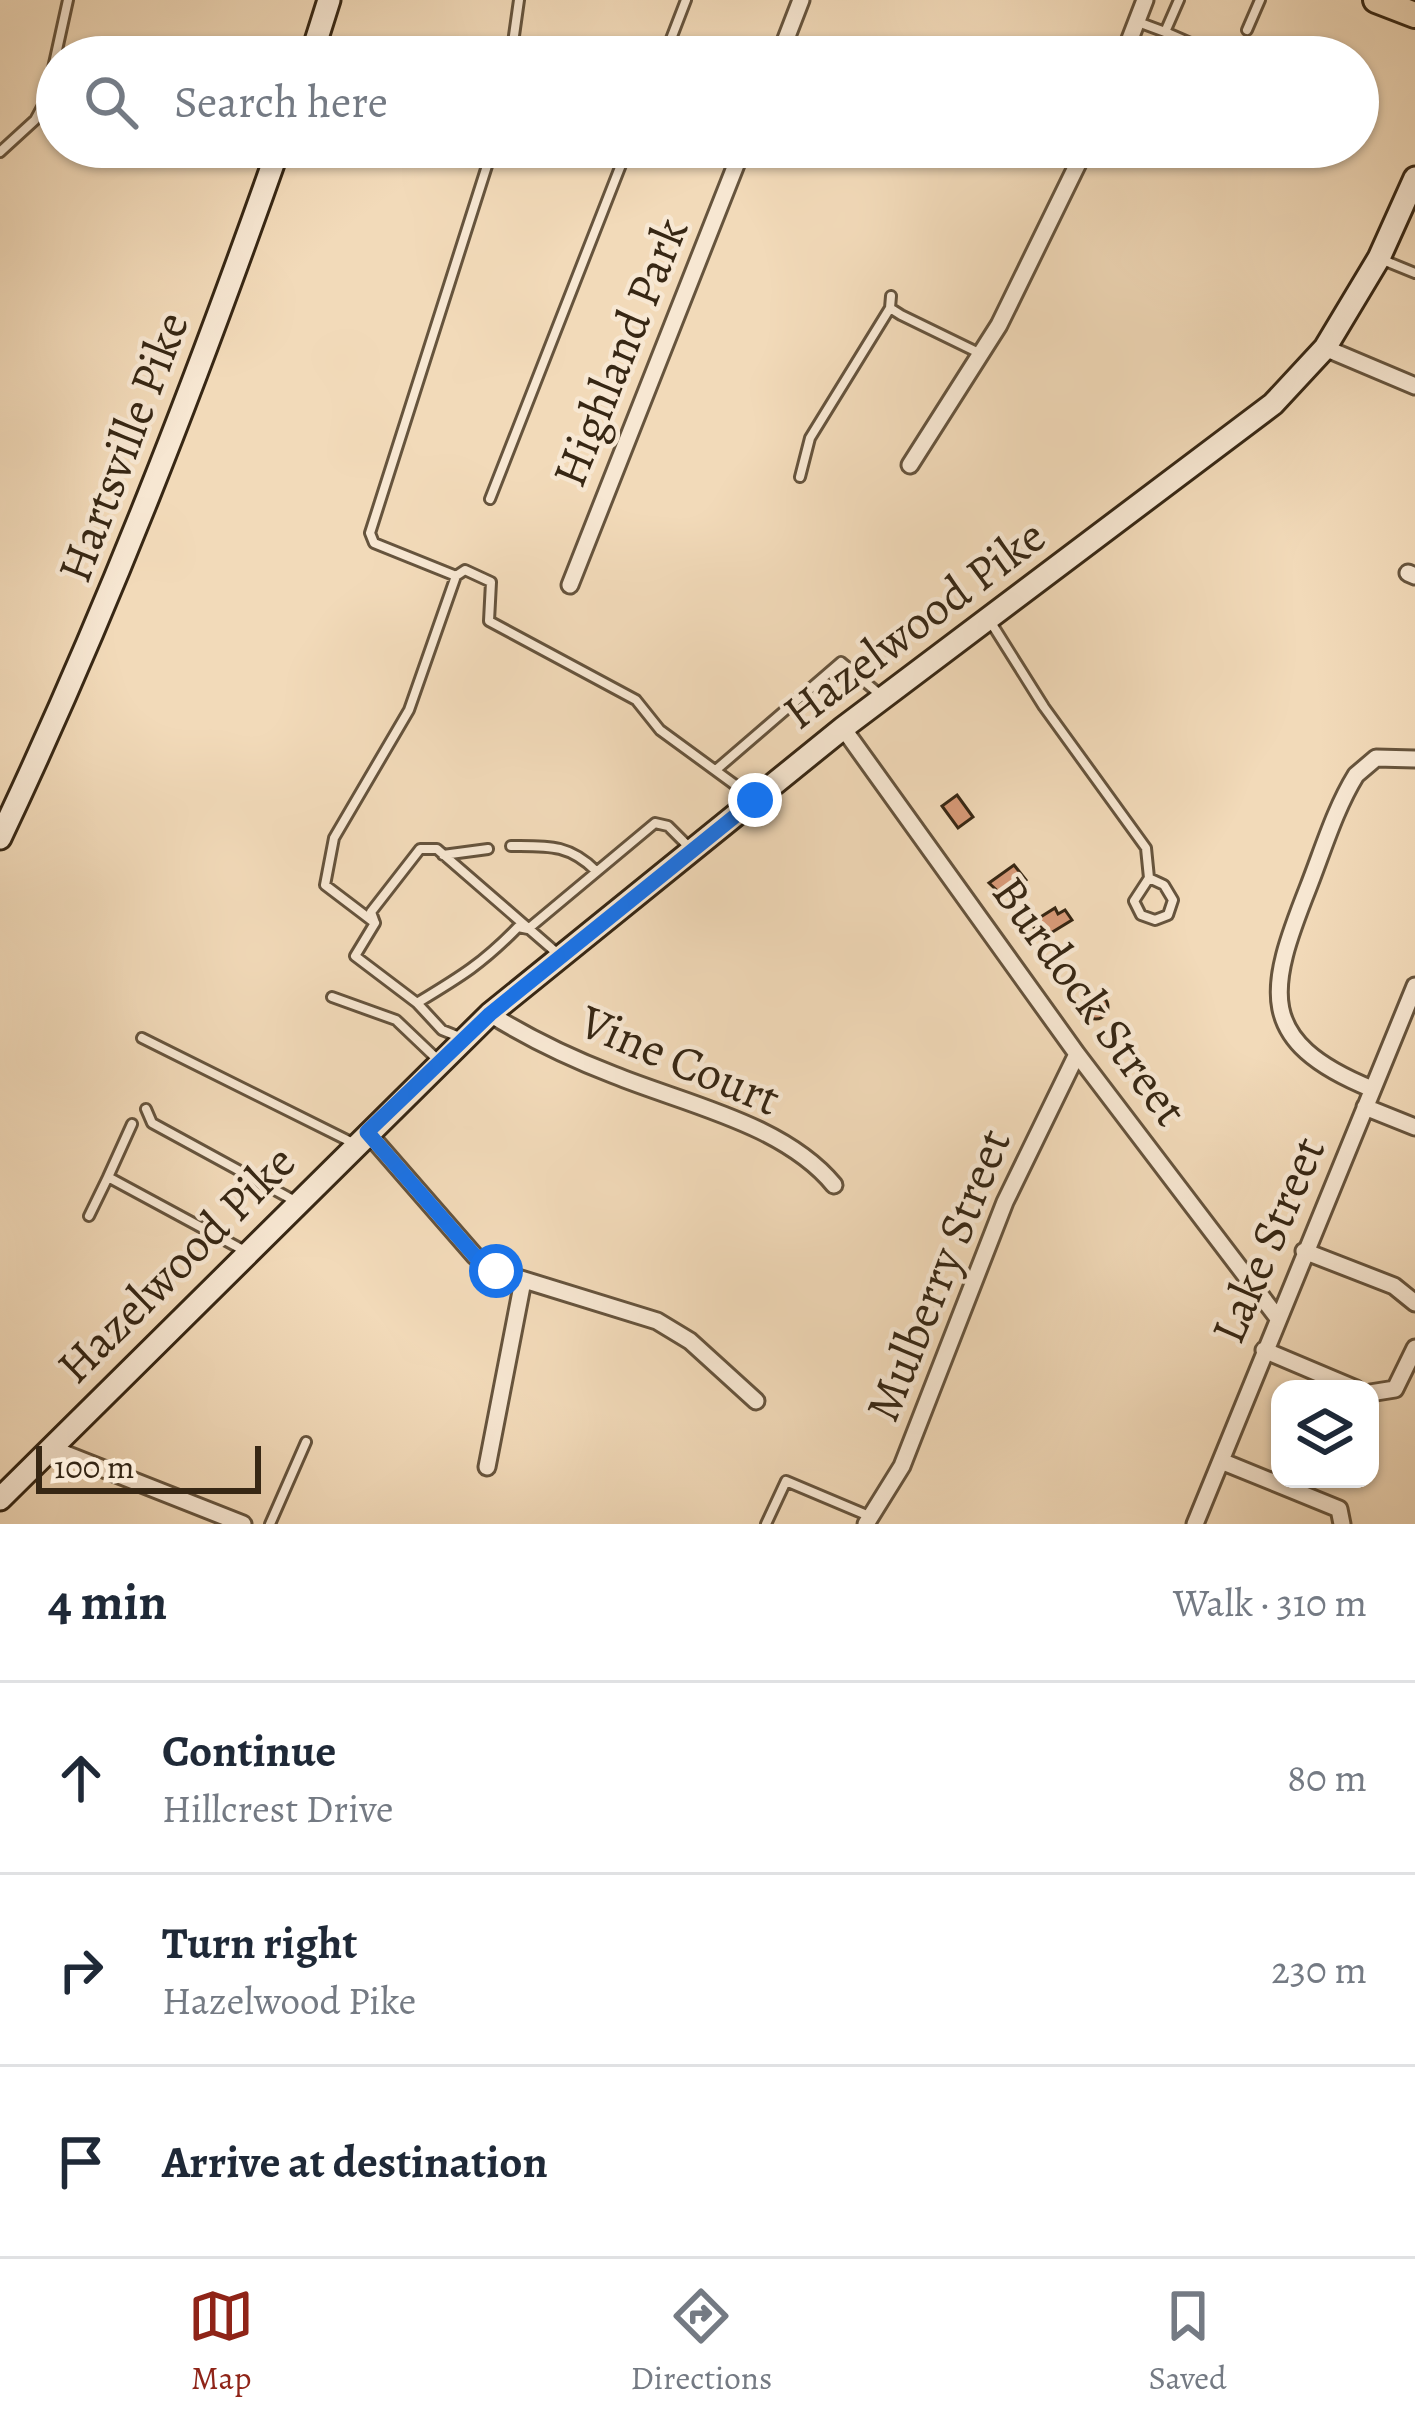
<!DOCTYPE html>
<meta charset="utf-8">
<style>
body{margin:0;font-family:Alegreya,serif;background:#f6f6f7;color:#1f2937}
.controls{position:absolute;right:36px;bottom:36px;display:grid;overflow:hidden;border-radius:24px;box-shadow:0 3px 9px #0004}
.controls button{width:108px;height:108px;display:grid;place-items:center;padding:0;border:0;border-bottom:3px solid #e0e1e3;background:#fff;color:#1f2937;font:60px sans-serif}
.scale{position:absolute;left:36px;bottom:30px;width:225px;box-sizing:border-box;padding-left:12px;border:6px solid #372714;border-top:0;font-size:33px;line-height:42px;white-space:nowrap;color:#372714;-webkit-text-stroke:9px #f7e7d2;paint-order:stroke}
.stop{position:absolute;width:36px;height:36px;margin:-27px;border:9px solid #1a73e8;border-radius:50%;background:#fff}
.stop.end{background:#1a73e8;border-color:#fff;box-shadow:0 3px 12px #0008}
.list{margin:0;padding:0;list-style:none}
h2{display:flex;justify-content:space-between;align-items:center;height:156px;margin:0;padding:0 48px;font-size:51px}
h2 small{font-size:39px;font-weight:400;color:#747a83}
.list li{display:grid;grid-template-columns:78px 1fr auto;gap:36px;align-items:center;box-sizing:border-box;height:192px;padding:0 48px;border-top:3px solid #e0e1e3}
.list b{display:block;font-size:45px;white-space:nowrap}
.list p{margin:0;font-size:39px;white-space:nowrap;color:#747a83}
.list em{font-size:39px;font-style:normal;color:#747a83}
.icon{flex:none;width:66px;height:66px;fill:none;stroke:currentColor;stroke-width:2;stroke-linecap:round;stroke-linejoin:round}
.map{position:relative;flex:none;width:1415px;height:1524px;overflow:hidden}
.search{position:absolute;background:#fff;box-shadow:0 3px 9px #0004;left:36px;right:36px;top:36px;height:132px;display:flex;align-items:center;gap:30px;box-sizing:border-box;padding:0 42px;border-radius:66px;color:#747a83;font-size:45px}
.sheet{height:732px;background:#fff}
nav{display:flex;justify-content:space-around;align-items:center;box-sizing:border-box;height:168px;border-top:3px solid #e0e1e3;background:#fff;font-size:33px;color:#747a83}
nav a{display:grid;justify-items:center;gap:6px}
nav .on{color:#8f2418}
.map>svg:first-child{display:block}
.building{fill:#d89a78;stroke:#372714;stroke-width:3}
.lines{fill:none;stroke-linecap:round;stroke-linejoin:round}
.lane-casing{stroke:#66543d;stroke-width:14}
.street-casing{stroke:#66543d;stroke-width:21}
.secondary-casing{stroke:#372714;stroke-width:27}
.primary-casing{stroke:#372714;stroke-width:30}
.lane{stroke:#f7e7d2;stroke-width:8}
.street{stroke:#f7e7d2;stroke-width:15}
.secondary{stroke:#f7e7d2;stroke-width:21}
.primary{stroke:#f2dab9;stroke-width:24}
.route{stroke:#1a73e8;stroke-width:15}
.labels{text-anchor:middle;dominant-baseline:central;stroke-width:9;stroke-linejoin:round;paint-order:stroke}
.street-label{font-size:48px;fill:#372714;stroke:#f7e7d2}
</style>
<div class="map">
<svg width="1415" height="1524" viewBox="0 0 1415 1524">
<rect width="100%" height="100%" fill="#f2dab9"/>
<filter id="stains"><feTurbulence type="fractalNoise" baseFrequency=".00167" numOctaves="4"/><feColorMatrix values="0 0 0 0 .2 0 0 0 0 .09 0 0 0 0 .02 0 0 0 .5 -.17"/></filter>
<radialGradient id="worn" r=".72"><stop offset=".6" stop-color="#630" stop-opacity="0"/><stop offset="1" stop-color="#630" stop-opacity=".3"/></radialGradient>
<path class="building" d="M957 795 973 817 958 828 942 806Z
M1014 865 1026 880 1004 897 989 883Z
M1055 908 1058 914 1065 910 1072 920 1041 939 1031 923Z
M1084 1007a12 12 0 1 1 24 0a12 12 0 1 1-24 0Z"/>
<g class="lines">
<g class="lane-casing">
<path id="lane" d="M1138 22 1165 32 1179 0
M1247 30 1260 0
M1165 32 1197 46
M511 57 519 0
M664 57 686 0
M0 152 35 120 46 100 68 0
M1383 260 1415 273
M891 296 890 308 901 315 979 353
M800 477 810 438 890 308
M490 499 628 147
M456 576 374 543 370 533 493 147
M990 621 1044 707 1146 848 1149 878 1134 901 1141 915 1155 920 1168 915 1173 900 1164 885 1149 878
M717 769 841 662 883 697
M511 846C548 846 569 844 596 871
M443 855 488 849
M375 923 325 885 334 838 409 710 456 576 465 570 491 582 489 621 636 700 660 730 753 798
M332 997 396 1020 438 1060
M417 1003 355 956 375 923 371 912 420 849H437L558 954
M142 1038 353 1143
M462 1038 442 1030 417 1003C460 977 482 964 518 927L528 929 655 823 668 826 691 849
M146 1109 152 1123 295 1201
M108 1177 132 1124
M89 1216 108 1177 245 1251
M270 1524 306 1442
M766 1524 786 1481 869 1516"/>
</g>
<g class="street-casing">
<path id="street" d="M779 57 801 0
M1123 57 1145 0
M1325 348 1415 386
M910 465 999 325 1086 147
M1408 573 1415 576
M570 585 743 147
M843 728 1077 1054 1277 1317
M490 1014C530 1039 570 1058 614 1075 685 1104 784 1124 834 1185
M1372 1089C1254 1041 1268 989 1308 888 1323 850 1335 809 1356 775L1376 758 1415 759
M1365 1107 1415 1127
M367 1132 475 1256 495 1271 657 1321 690 1341 756 1401
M1304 1251 1394 1286 1415 1303
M1264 1350 1356 1389
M1370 1393 1395 1389 1415 1348
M53 1449 243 1524
M1221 1461 1339 1509 1342 1524
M487 1467 523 1281
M866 1524 902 1466 1005 1202 1077 1054
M1195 1524 1415 986"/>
</g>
<g class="secondary-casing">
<path id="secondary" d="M311 57 329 0
M0 838C107 612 196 382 279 147
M0 1499 490 1014 843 728 1273 404 1325 348 1379 258 1415 178"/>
</g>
<g class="primary-casing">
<path id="primary" d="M1376 0 1415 15"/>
</g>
<use href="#lane" class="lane"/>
<use href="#street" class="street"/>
<use href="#secondary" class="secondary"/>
<use href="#primary" class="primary"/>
</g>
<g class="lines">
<path class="route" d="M496 1271 475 1256 367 1132 490 1014 755 800"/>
</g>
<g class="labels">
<g class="street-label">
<text transform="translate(620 352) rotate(-68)">Highland Park</text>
<text transform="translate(123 447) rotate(-69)">Hartsville Pike</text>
<text transform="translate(914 624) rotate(-37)">Hazelwood Pike</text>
<text transform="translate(1090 1001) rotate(54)">Burdock Street</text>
<text transform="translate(680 1060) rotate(23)">Vine Court</text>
<text transform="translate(1268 1240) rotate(-67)">Lake Street</text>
<text transform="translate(176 1264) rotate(-45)">Hazelwood Pike</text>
<text transform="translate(938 1275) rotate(-68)">Mulberry Street</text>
</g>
</g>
<rect width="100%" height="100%" filter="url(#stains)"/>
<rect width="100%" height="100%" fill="url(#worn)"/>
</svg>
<div class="controls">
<button><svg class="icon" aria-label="layers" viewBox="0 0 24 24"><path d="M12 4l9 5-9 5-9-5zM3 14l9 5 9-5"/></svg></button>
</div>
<div class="scale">100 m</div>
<div class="stop" style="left:496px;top:1271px"></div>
<div class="stop end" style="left:755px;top:800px"></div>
<div class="search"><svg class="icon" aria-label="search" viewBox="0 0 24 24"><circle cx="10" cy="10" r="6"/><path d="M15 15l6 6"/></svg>Search here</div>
</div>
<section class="sheet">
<h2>4 min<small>Walk · 310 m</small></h2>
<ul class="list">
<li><svg class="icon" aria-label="ahead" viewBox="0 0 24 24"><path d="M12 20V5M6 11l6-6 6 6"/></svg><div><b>Continue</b><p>Hillcrest Drive</p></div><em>80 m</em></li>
<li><svg class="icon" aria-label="right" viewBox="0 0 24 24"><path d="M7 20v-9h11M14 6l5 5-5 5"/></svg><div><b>Turn right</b><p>Hazelwood Pike</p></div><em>230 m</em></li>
<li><svg class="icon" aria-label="arrive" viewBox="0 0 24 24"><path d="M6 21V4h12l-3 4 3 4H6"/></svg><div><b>Arrive at destination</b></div></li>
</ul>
</section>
<nav>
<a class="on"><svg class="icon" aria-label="map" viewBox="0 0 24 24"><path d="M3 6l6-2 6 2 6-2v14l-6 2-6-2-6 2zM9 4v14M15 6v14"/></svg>Map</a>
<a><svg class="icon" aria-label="directions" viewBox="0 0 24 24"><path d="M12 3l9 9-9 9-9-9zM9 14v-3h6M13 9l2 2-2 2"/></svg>Directions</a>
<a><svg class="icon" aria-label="saved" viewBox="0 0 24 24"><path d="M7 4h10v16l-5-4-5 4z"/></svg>Saved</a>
</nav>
